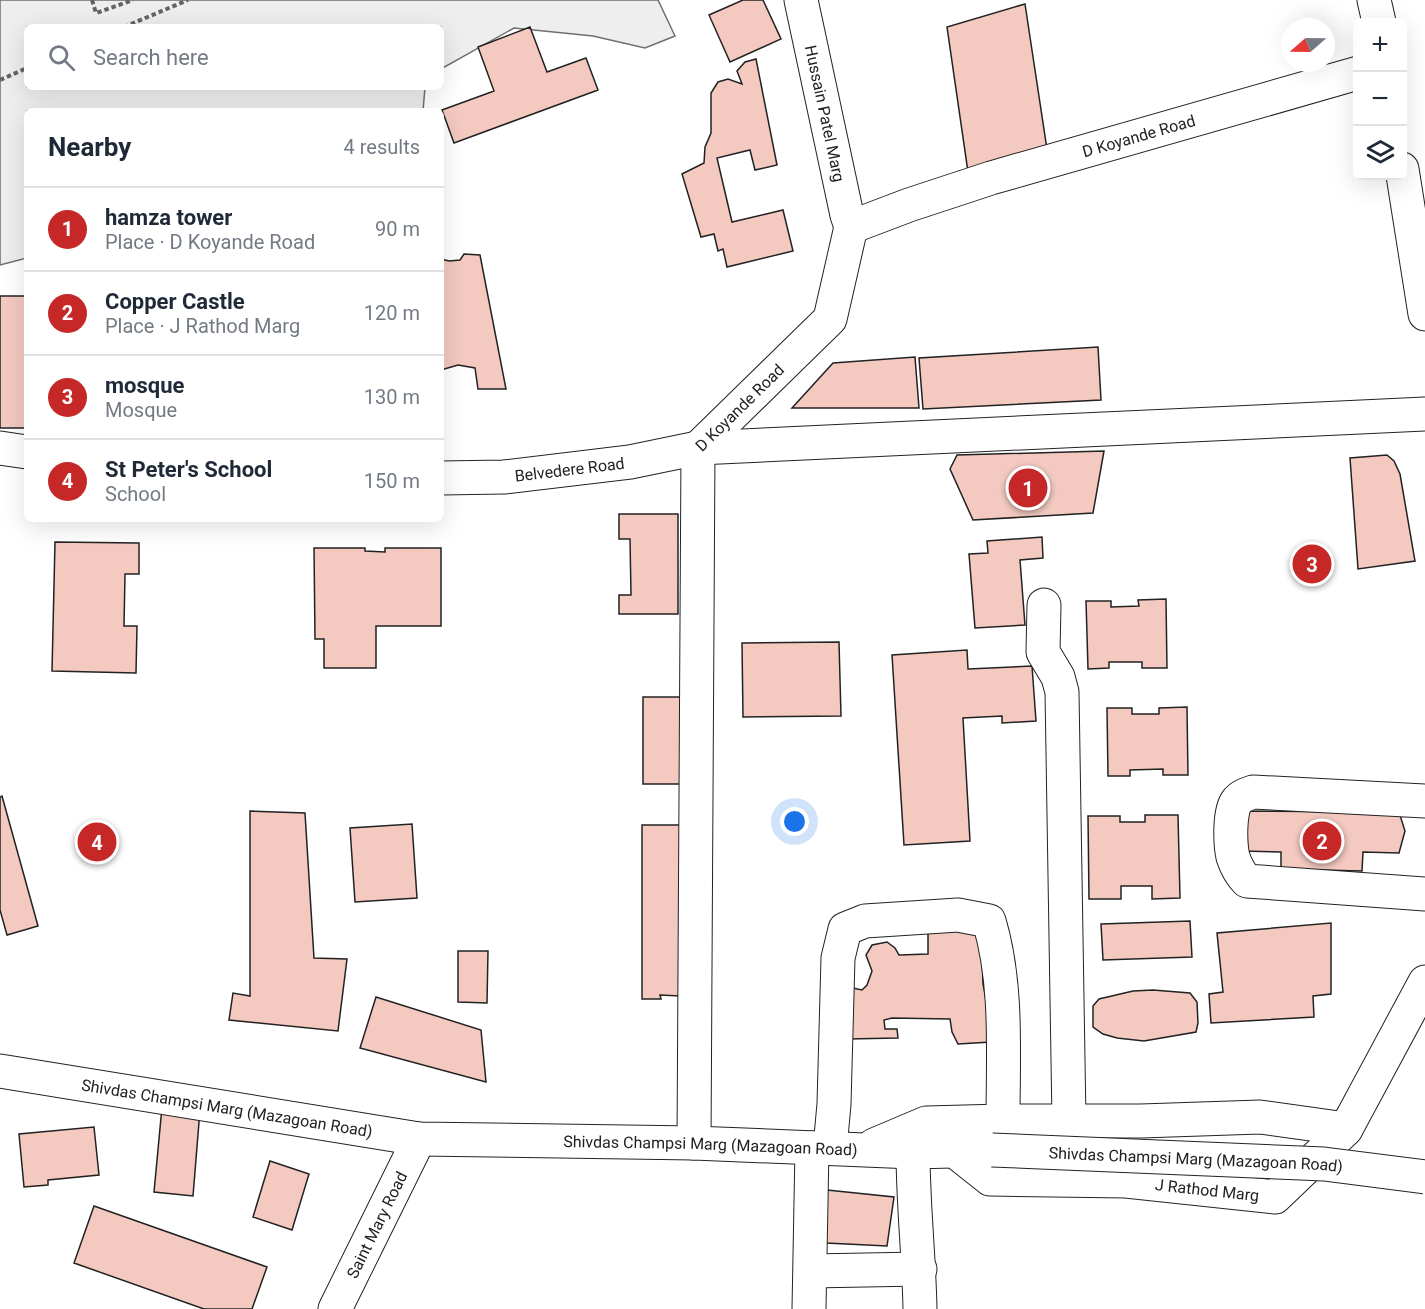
<!DOCTYPE html>
<meta charset="utf-8">
<style>
body{margin:0;font-family:Roboto,sans-serif;background:#f2f2f3;color:#1f2937}
.controls{position:absolute;right:18px;top:18px;display:grid;overflow:hidden;border-radius:9px;box-shadow:0 6px 24px #0002}
.controls button{width:54px;height:54px;display:grid;place-items:center;padding:0;border:0;border-bottom:2px solid #e0e1e3;background:#fff;color:#1f2937;font:30px sans-serif}
.compass{position:absolute;left:1281px;top:18px;width:54px;height:54px;border-radius:50%;background:#fff;box-shadow:0 6px 24px #0002;rotate:250deg}
.you{position:absolute;left:795px;top:822px;width:21px;height:21px;margin:-15px;border:4px solid #fff;border-radius:50%;background:#1a73e8;box-shadow:0 0 0 9px #1a73e833}
.badge{display:grid;place-items:center;width:39px;height:39px;border-radius:50%;background:#c62828;color:#fff;font-size:20px;font-weight:700}
.pin{position:absolute;translate:-50% -50%;border:3px solid #fff;box-shadow:0 2px 6px #0006}
.list{margin:0;padding:0;list-style:none}
h2{display:flex;justify-content:space-between;align-items:center;height:78px;margin:0;padding:0 24px;font-size:26px}
h2 small{font-size:20px;font-weight:400;color:#747a83}
.list li{display:grid;grid-template-columns:39px 1fr auto;gap:18px;align-items:center;box-sizing:border-box;height:84px;padding:0 24px;border-top:2px solid #e0e1e3}
.list b{display:block;font-size:22px;white-space:nowrap}
.list p{margin:0;font-size:20px;white-space:nowrap;color:#747a83}
.list em{font-size:20px;font-style:normal;color:#747a83}
.icon{flex:none;width:33px;height:33px;fill:none;stroke:currentColor;stroke-width:2;stroke-linecap:round;stroke-linejoin:round}
.map{position:relative;flex:none;width:1425px;height:1309px;overflow:hidden}
.search{position:absolute;background:#fff;box-shadow:0 6px 24px #0002;left:24px;top:24px;width:420px;height:66px;display:flex;align-items:center;gap:15px;box-sizing:border-box;padding:0 21px;border-radius:9px;color:#747a83;font-size:22px}
.panel{position:absolute;background:#fff;box-shadow:0 6px 24px #0002;left:24px;top:108px;width:420px;height:414px;border-radius:9px}
.map>svg:first-child{display:block}
.green{fill:#eee;stroke:#6f6f6f;stroke-width:1.5}
.building{fill:#f3c9c0;stroke:#222;stroke-width:1.5}
.lines{fill:none;stroke-linecap:round;stroke-linejoin:round}
.minor-casing{stroke:#222;stroke-width:35}
.path{stroke:#646464;stroke-width:4;stroke-dasharray:4.5 3;stroke-linecap:butt}
.minor{stroke:#fff;stroke-width:33}
.minor-bridge-casing{stroke:#222;stroke-width:35;stroke-linecap:butt}
.minor-bridge{stroke:#fff;stroke-width:33}
.labels{text-anchor:middle;dominant-baseline:central;stroke-width:4.5;stroke-linejoin:round;paint-order:stroke}
.street-label{font-size:16px;fill:#222;stroke:#fff}
</style>
<div class="map">
<svg width="1425" height="1309" viewBox="0 0 1425 1309">
<rect width="100%" height="100%" fill="#fff"/>
<path class="green" d="M0 0H658L675 36 645 48 593 36 514 28 441 69V27H27V87H425L423 111H27V258L0 265Z"/>
<path class="building" d="M743 0H763L781 39 730 62 709 15Z
M1025 4 1048 156 968 172 947 27Z
M530 27 547 72 586 58 598 90 454 143 442 110 494 91 478 47Z
M756 59 777 165 755 170 750 150 717 158 732 222 783 210 793 251 727 267 723 249 718 251 714 234 701 237 682 174 704 163 705 147 711 133V93L718 82 728 79 742 84 737 71 745 62Z
M464 254 480 255 506 389H478L475 368 458 365 441 370V259L449 261 460 260Z
M0 296H27V428H0Z
M1098 347 1101 400 923 409 919 358Z
M915 357 919 408H792L833 363Z
M1104 451 1093 513 973 520 950 469 957 455Z
M1387 455 1394 461 1400 474 1415 561 1358 569 1350 458Z
M619 514H678V614H619V595H631L630 539H619Z
M1042 537 1043 558 1020 560 1025 625 975 628 969 554 988 553 987 541Z
M55 542 139 543V574H125L124 626H137L136 673 52 671Z
M314 548H365V551L385 552V548H441V626H376V668H324V639H315Z
M1166 599 1167 668H1142V662H1109V668L1088 669 1086 601H1111V607L1139 606 1138 600Z
M839 642 841 716 743 717 742 643Z
M967 650 968 669 1032 666 1036 721 1002 723V716L963 718 970 841 904 845 892 655Z
M643 697H687V784H643Z
M1187 707 1188 775H1163V769L1130 770V776H1108L1107 708H1132V714H1159V708Z
M2 796 38 926 7 935 0 910V797Z
M250 811 305 813 314 958 347 959 338 1031 229 1020 233 993 250 996Z
M1243 811 1399 812 1405 831 1399 853 1363 852 1362 871 1281 869V852L1241 851Z
M1145 815H1178L1180 898 1152 899V886H1121V899H1089L1088 816H1120V822H1145Z
M412 824 417 898 355 902 350 828Z
M642 825H686L680 996 660 995 661 999H642Z
M1190 921 1192 957 1103 960 1101 924Z
M1331 923V994L1313 996 1314 1017 1211 1023 1209 994 1223 992 1217 933Z
M928 924 981 925 983 984 989 1015 991 1042 958 1044 952 1032 950 1019 892 1018 884 1020 885 1029H897L898 1038 847 1039 848 987 862 990 867 985 872 971 866 955 872 945 887 942 895 948 899 955 928 954Z
M458 951H488L487 1003 458 1002Z
M1153 990 1190 993 1197 1002 1198 1023 1196 1032 1144 1041 1117 1038 1103 1034 1093 1027V1006L1099 999 1133 991Z
M376 997 481 1030 486 1082 360 1048Z
M162 1107 200 1110 193 1196 154 1192Z
M94 1127 99 1175 48 1180V1185L24 1187 19 1134Z
M270 1161 309 1174 292 1230 253 1217Z
M827 1190 894 1197 887 1246 826 1243Z
M94 1206 267 1267 252 1309H204L74 1263Z"/>
<g class="lines">
<g class="minor-casing">
<g id="minor">
<path id="s1" d="M801 0 847 215 851 227"/>
<path d="M1374 0 1379 22"/>
<path d="M1402 169 1425 314"/>
<path id="s2" d="M851 227 909 205 991 178 1358 73"/>
<path d="M0 448 27 452"/>
<path id="s3" d="M698 448 830 319 851 227"/>
<path id="s4" d="M441 478 504 477 630 462 698 448 1425 414"/>
<path d="M1044 605 1043 652 1058 677 1062 692 1069 1121"/>
<path d="M1425 801 1253 792C1247 794 1241 796 1237 801 1229 811 1230 844 1233 857 1236 866 1240 874 1247 881L1425 894"/>
<path id="s5" d="M0 1071 419 1139 694 1143 913 1152 992 1150"/>
<path d="M694 1143 698 448"/>
<path d="M874 1145 926 1123 1003 1121H1141L1260 1117 1346 1129"/>
<path d="M830 1148 834 1104 838 958 845 929 865 921 958 915 989 921C1008 984 1003 1055 1003 1121"/>
<path d="M913 1152C913 1204 919 1256 920 1309"/>
<path id="s6" d="M956 1152 990 1179 1126 1181 1275 1197 1346 1129 1425 982"/>
<path d="M811 1271 920 1269"/>
<path id="s7" d="M335 1309 419 1139"/>
<path d="M809 1309 812 1148"/>
</g>
</g>
<path class="path" d="M92 0 96 13 133 0
M124 27 188 0
M0 80 27 68"/>
<use href="#minor" class="minor"/>
<g class="minor-bridge-casing">
<g id="minor-bridge">
<path id="s8" d="M992 1150 1324 1164 1425 1177"/>
</g>
</g>
<use href="#minor-bridge" class="minor-bridge"/>
</g>
<g class="labels">
<g class="street-label">
<text stroke="none"><textPath href="#s1" startOffset="116">Hussain Patel Marg</textPath></text>
<text stroke="none"><textPath href="#s2" startOffset="302">D Koyande Road</textPath></text>
<text stroke="none"><textPath href="#s3" startOffset="58">D Koyande Road</textPath></text>
<text stroke="none"><textPath href="#s4" startOffset="129">Belvedere Road</textPath></text>
<text stroke="none"><textPath href="#s5" startOffset="230">Shivdas Champsi Marg (Mazagoan Road)</textPath></text>
<text stroke="none"><textPath href="#s5" startOffset="716">Shivdas Champsi Marg (Mazagoan Road)</textPath></text>
<text stroke="none"><textPath href="#s8" startOffset="204">Shivdas Champsi Marg (Mazagoan Road)</textPath></text>
<text stroke="none"><textPath href="#s6" startOffset="261">J Rathod Marg</textPath></text>
<text stroke="none"><textPath href="#s7" startOffset="94">Saint Mary Road</textPath></text>
</g>
</g>
</svg>
<div class="controls">
<button>+</button>
<button>−</button>
<button><svg class="icon" aria-label="layers" viewBox="0 0 24 24"><path d="M12 4l9 5-9 5-9-5zM3 14l9 5 9-5"/></svg></button>
</div>
<svg class="compass" viewBox="-18 -18 36 36"><path d="M0-13l5 13h-10z" fill="#e53935"/><path d="M0 13l5-13h-10z" fill="#747a83"/></svg>
<div class="you"></div>
<div class="pin badge" style="left:1028px;top:488px">1</div>
<div class="pin badge" style="left:1322px;top:841px">2</div>
<div class="pin badge" style="left:1312px;top:564px">3</div>
<div class="pin badge" style="left:97px;top:842px">4</div>
<div class="search"><svg class="icon" aria-label="search" viewBox="0 0 24 24"><circle cx="10" cy="10" r="6"/><path d="M15 15l6 6"/></svg>Search here</div>
<section class="panel">
<h2>Nearby<small>4 results</small></h2>
<ul class="list">
<li><span class="badge">1</span><div><b>hamza tower</b><p>Place · D Koyande Road</p></div><em>90 m</em></li>
<li><span class="badge">2</span><div><b>Copper Castle</b><p>Place · J Rathod Marg</p></div><em>120 m</em></li>
<li><span class="badge">3</span><div><b>mosque</b><p>Mosque</p></div><em>130 m</em></li>
<li><span class="badge">4</span><div><b>St Peter's School</b><p>School</p></div><em>150 m</em></li>
</ul>
</section>
</div>
